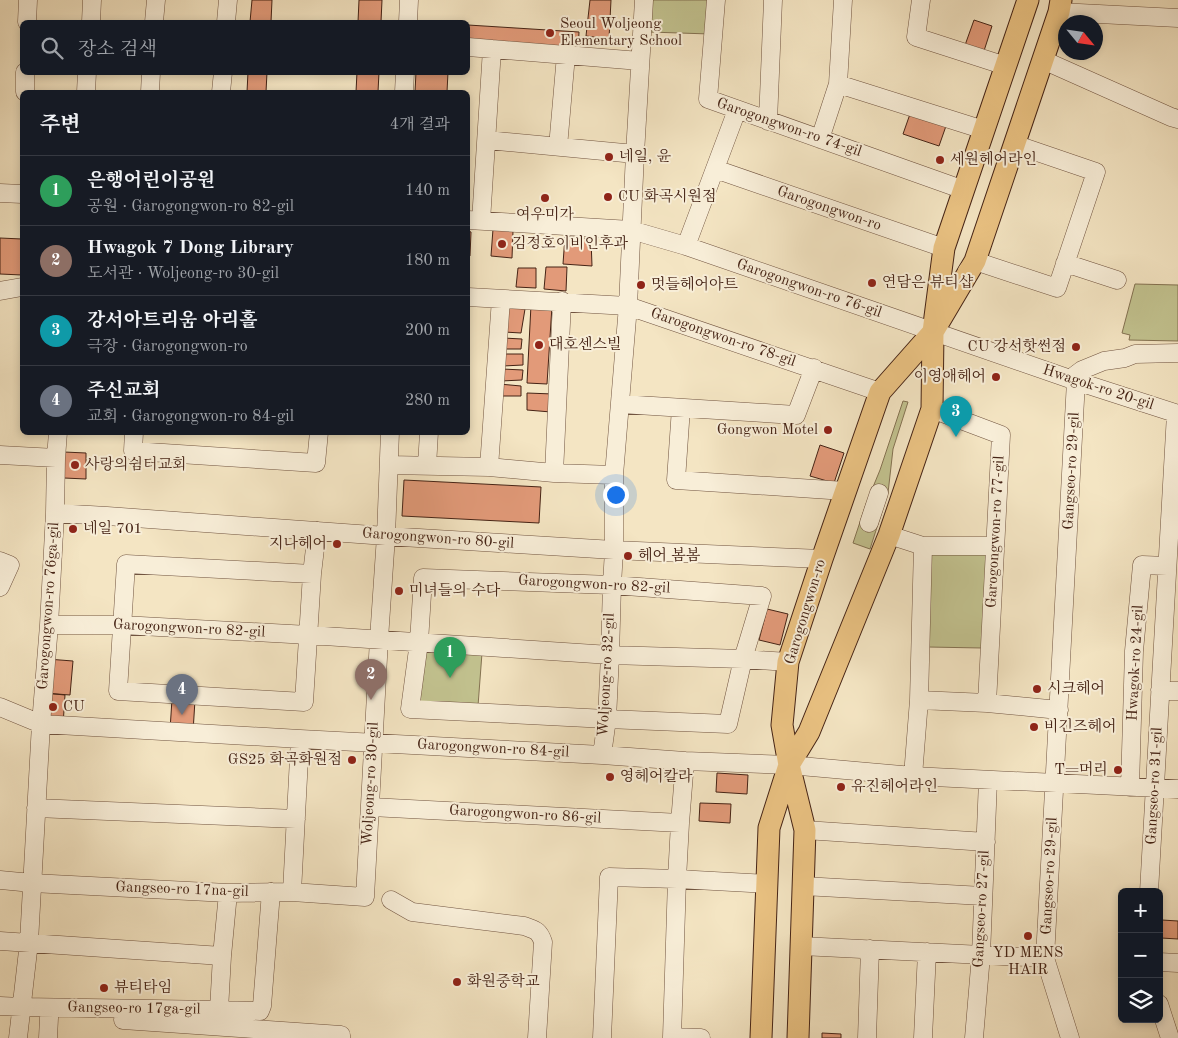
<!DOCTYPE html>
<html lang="ko">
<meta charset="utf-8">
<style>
body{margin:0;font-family:"Old Standard TT","Noto Serif KR",serif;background:#242831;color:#f1f3f6}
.controls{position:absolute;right:15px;bottom:15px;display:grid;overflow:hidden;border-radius:8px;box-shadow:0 2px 8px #0003}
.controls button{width:45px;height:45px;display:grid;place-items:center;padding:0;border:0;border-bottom:1px solid #363941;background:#171b24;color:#f1f3f6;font:25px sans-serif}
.compass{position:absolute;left:1058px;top:15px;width:45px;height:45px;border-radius:50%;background:#171b24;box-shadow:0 2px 8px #0003;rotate:119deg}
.you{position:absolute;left:615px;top:494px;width:18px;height:18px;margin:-12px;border:4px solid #fff;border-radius:50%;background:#1a73e8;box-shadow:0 0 0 8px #1a73e833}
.badge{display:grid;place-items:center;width:32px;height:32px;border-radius:50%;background:#c59692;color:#fff;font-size:16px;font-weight:700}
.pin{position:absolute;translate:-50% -41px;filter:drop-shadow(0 1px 2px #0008)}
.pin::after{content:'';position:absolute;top:26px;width:18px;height:15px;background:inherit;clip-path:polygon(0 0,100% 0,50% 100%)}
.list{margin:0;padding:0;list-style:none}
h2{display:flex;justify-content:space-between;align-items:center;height:65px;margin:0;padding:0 20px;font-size:21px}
h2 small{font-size:16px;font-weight:400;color:#9ea1a6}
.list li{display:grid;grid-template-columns:32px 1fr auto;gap:15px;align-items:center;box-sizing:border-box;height:70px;padding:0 20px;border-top:1px solid #363941}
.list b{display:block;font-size:19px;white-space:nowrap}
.list p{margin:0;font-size:16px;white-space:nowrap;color:#9ea1a6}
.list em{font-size:16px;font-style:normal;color:#9ea1a6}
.icon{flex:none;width:28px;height:28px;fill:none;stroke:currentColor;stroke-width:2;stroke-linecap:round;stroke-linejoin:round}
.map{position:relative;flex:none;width:1178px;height:1038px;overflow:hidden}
.search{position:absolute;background:#171b24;box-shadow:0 2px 8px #0003;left:20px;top:20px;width:450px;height:55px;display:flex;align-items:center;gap:12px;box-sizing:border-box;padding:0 18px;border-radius:8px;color:#9ea1a6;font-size:19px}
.panel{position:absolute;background:#171b24;box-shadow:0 2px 8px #0003;left:20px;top:90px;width:450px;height:345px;border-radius:8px}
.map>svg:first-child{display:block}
.green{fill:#c2c28f;stroke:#847252}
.building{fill:#e29a79;stroke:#452315}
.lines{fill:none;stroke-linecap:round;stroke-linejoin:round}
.minor-casing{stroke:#715440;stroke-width:19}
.major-casing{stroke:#452315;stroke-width:23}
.minor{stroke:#f8eed8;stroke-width:18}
.major{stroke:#eac282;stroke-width:21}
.poi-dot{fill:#8f2418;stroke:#f8eed8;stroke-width:2}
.labels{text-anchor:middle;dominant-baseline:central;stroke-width:4;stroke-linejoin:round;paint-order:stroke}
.poi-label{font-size:15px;fill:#452315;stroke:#f8eed8;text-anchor:start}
.street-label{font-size:15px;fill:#452315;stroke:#f8eed8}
</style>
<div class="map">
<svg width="1178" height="1038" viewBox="0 0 1178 1038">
<rect width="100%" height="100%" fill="#f4e5c3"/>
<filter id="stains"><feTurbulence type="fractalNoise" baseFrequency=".004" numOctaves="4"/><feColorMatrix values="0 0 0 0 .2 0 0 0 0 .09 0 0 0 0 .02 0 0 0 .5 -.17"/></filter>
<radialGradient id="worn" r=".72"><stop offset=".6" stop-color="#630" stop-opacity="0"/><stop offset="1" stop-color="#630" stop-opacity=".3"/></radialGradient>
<path class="green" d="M650 0H711L710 34 649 32Z
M1135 284 1178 285V341L1129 340 1130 335 1122 333Z
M903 401 908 402 893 449 888 493 870 549 853 543 866 504 880 470Z
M928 551 988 554 982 648 928 647Z
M424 650 482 653 478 706 418 702Z"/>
<path class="building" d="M252 0H272L271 22H250Z
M359 0H382L381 22H358Z
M590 0H611L609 39 586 36Z
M974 20 992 26 983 54 964 48Z
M468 25 579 32 578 54 468 45Z
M248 72H267L266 92H247Z
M357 72H379L378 92H356Z
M416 72H448L447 92H415Z
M910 114 946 126 939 146 903 134Z
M493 229 513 231 512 258 491 256Z
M468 231 471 232 470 256H468Z
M565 236 591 239 592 266 563 264Z
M0 238 22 239V275L0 274Z
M546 267H567L566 291 544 289Z
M518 268H536V288L516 287Z
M531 305 552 306 547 384 527 383Z
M506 307 525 309 521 333 504 332Z
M503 338 522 339 521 349H502Z
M502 354H523V365L503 366Z
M502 369 523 370 522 380 501 381Z
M499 384 521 386V396H498Z
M527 393 553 394 551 412 527 410Z
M820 445 844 453 834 483 810 476Z
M64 452 86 453V479L64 478Z
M404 480 541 487 539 523 402 516Z
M767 609 788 614 780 645 759 640Z
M47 659 73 661 70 695 44 693Z
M44 693 65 695 63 725 42 724Z
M172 699 195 700 193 732 170 730Z
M717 773 748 775 747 794 716 792Z
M700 803 731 804 730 823 699 821Z
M1162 920 1178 921V939L1161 938Z
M822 1033 841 1034V1038H822Z"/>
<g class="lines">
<g class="minor-casing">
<path id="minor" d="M716 0 708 99 964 190
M921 0 916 37 1006 66
M1059 12 1178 18
M27 22 28 0
M91 22 92 0
M154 22 156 0
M226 22 228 0
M408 22 409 0
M468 47 640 61
M1043 60 1171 117 1178 119
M838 84 984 130
M25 92V72
M86 92 87 72
M150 92 151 72
M221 92 223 72
M404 92 405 72
M768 121 773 0
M820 139 838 84 843 0
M487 140 635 154
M558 147 566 55
M715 169 944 248 943 261
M0 193 22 194
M468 220 631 230 686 246 1076 381 1178 414
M481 221 492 49
M686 246 737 110
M1065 263 1117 280
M967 271 975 261 1057 288 1096 172 1014 144
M0 291 22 287
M468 297 628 306 880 392
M1070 379 1082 370 1104 361 1125 358 1135 354 1178 353
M621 404 796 415 814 368
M681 408 676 480 845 491
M932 409 1001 435 987 703
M134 432 133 451 316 463 319 432
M0 455 56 458
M389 465 489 467 554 473 614 475
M427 466 429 432
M489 467 501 299
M554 473 562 301
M55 513 107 516 386 536 614 550 822 559
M869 523 879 493
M889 535 923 546H995
M0 561 10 565 0 587
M312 574 126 564 118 691 304 702 312 574 317 531
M423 578 612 585 762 596 743 659 728 724 607 719 410 709 419 642Z
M49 625H122L309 635 610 655 743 659 788 662
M1160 690 1178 691
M919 700 987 703 1059 710
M0 707 41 724 300 739 602 755 685 761 789 765 913 776 1178 789
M602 755 607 719 610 655 612 585 614 550V475L628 306 635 154 644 0
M913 776 919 700 923 546
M1130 787 1134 651 1142 565 1167 566
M371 807 680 823
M36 808 296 819
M805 830 986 842
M0 880 32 883 228 893 292 892 365 897 379 639 386 536 390 432
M803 886 983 896
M292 892 300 739
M1149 892 1176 414
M391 900 412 912 524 926C535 930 539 930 543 942L537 1038
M0 941 222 956
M801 946 1045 958
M1159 962 1178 963
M1159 1004 1170 1038
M0 1006 22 1007 219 1010 222 956 228 893
M219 1010 260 1011 262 1006 271 892
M123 1020 341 1035V1038
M18 1038 29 942 41 724 49 625 55 513 56 458 58 432
M48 1038 49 1018
M602 1038 609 877 677 879 680 823 685 761
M701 1038 672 1037 677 879 767 884
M867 1038 870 949
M923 1038 927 952
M974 1038 981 955 988 780
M1070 1038 1045 958 1076 381"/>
</g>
<g class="major-casing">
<path id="major" d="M761 1038 769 828 789 765 782 725 788 662 822 559 880 392 933 332 944 248 1028 0
M798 1038 805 830 789 765 809 732 889 535 932 409 933 332 975 261 1059 12 1061 0"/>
</g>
<use href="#minor" class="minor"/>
<use href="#major" class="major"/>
</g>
<g class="poi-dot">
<circle cx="550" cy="33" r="5"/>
<circle cx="609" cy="157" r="5"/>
<circle cx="940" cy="160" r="5"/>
<circle cx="608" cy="197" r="5"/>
<circle cx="545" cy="198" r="5"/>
<circle cx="502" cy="244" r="5"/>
<circle cx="872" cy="283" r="5"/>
<circle cx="641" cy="285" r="5"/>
<circle cx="539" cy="345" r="5"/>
<circle cx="1076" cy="347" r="5"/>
<circle cx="996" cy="377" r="5"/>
<circle cx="828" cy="430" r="5"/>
<circle cx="75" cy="465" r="5"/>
<circle cx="73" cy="529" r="5"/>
<circle cx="337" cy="544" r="5"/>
<circle cx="628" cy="556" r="5"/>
<circle cx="399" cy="591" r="5"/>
<circle cx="1037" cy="689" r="5"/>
<circle cx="53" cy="707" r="5"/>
<circle cx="1034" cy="727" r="5"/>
<circle cx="352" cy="760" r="5"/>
<circle cx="1118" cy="770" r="5"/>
<circle cx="610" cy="777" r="5"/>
<circle cx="841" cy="787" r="5"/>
<circle cx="1028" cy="936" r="5"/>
<circle cx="457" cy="982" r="5"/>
<circle cx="104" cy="988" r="5"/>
</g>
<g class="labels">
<g class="poi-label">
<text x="560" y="24">Seoul Woljeong<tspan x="560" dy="17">Elementary School</tspan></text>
<text x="619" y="157">네일, 윤</text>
<text x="950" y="160">세원헤어라인</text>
<text x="618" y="197">CU 화곡시원점</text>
<text x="545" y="215" text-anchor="middle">여우미가</text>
<text x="512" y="244">김정호이비인후과</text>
<text x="882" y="283">연담은 뷰티샵</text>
<text x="651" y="285">멋들헤어아트</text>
<text x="549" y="345">대호센스빌</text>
<text x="1066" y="347" text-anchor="end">CU 강서핫썬점</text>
<text x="986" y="377" text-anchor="end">이영애헤어</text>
<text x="818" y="430" text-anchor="end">Gongwon Motel</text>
<text x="85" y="465">사랑의쉼터교회</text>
<text x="83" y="529">네일 701</text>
<text x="327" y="544" text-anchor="end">지나헤어</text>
<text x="638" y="556">헤어 봄봄</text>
<text x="409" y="591">미녀들의 수다</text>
<text x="1047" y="689">시크헤어</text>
<text x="63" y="707">CU</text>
<text x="1044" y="727">비긴즈헤어</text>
<text x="342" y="760" text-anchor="end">GS25 화곡화원점</text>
<text x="1108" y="770" text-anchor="end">T=머리</text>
<text x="620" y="777">영헤어칼라</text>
<text x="851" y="787">유진헤어라인</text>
<text x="1028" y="953" text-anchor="middle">YD MENS<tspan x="1028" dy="17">HAIR</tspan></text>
<text x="467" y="982">화원중학교</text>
<text x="114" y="988">뷰티타임</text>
</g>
<g class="street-label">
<text transform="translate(789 128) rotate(19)">Garogongwon-ro 74-gil</text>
<text transform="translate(829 209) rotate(19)">Garogongwon-ro</text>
<text transform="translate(809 289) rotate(19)">Garogongwon-ro 76-gil</text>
<text transform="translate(723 338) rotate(19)">Garogongwon-ro 78-gil</text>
<text transform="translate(1098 388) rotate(18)">Hwagok-ro 20-gil</text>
<text transform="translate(1072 471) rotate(-87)">Gangseo-ro 29-gil</text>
<text transform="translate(996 532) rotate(-87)">Garogongwon-ro 77-gil</text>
<text transform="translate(438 539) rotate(4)">Garogongwon-ro 80-gil</text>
<text transform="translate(594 585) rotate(3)">Garogongwon-ro 82-gil</text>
<text transform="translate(49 606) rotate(-86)">Garogongwon-ro 76ga-gil</text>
<text transform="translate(806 612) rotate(-73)">Garogongwon-ro</text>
<text transform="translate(189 629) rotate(3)">Garogongwon-ro 82-gil</text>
<text transform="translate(1136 663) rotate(-87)">Hwagok-ro 24-gil</text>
<text transform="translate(607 675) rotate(-87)">Woljeong-ro 32-gil</text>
<text transform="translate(493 749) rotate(3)">Garogongwon-ro 84-gil</text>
<text transform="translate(371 784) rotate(-87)">Woljeong-ro 30-gil</text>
<text transform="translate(1155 786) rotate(-87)">Gangseo-ro 31-gil</text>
<text transform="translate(525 815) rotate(3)">Garogongwon-ro 86-gil</text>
<text transform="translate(1050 876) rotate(-87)">Gangseo-ro 29-gil</text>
<text transform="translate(182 890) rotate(2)">Gangseo-ro 17na-gil</text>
<text transform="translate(982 909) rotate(-87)">Gangseo-ro 27-gil</text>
<text transform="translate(134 1009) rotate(1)">Gangseo-ro 17ga-gil</text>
</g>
</g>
<rect width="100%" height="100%" filter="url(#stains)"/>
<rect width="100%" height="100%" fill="url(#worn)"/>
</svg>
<div class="controls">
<button>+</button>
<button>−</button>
<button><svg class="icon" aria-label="layers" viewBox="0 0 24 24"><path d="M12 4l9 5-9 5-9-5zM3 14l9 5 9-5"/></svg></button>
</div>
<svg class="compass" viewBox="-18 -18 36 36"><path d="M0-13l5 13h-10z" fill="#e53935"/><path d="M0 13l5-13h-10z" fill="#9ea1a6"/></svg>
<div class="you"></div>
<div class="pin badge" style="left:450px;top:678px;background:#2e9e5b">1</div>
<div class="pin badge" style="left:371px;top:700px;background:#8d6e63">2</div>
<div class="pin badge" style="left:956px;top:437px;background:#0f9aa8">3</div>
<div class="pin badge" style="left:182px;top:715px;background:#6b7280">4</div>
<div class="search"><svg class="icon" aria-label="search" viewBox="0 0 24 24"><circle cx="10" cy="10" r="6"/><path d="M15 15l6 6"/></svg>장소 검색</div>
<section class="panel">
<h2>주변<small>4개 결과</small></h2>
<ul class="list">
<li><span class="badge" style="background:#2e9e5b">1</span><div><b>은행어린이공원</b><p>공원 · Garogongwon-ro 82-gil</p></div><em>140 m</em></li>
<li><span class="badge" style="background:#8d6e63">2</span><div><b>Hwagok 7 Dong Library</b><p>도서관 · Woljeong-ro 30-gil</p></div><em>180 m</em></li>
<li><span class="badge" style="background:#0f9aa8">3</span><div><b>강서아트리움 아리홀</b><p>극장 · Garogongwon-ro</p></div><em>200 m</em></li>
<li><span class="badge" style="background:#6b7280">4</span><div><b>주신교회</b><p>교회 · Garogongwon-ro 84-gil</p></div><em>280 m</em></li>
</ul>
</section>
</div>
